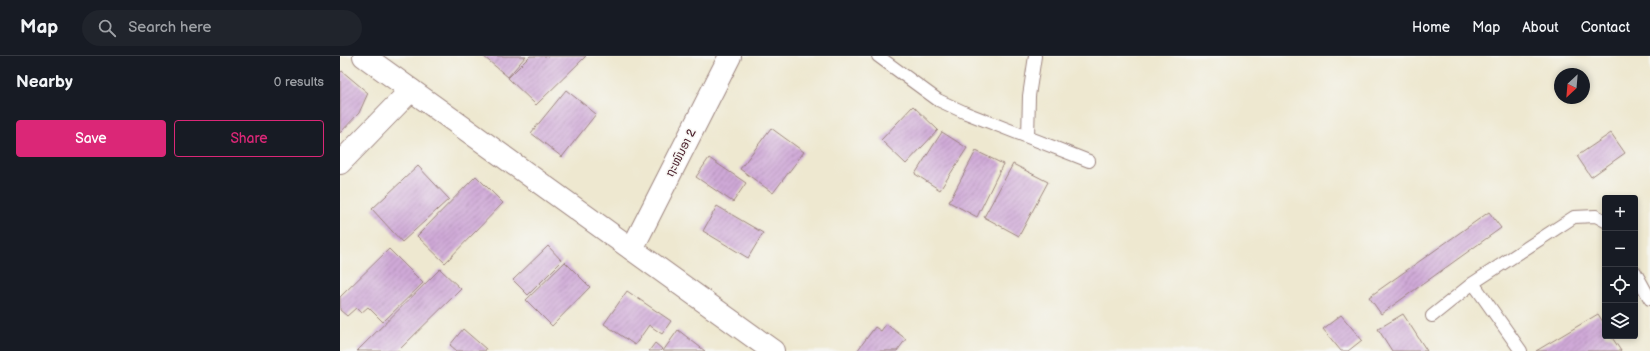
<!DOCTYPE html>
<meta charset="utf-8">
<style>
body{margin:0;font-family:"Balsamiq Sans","Noto Sans Lao",sans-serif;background:#20242c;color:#f1f3f6}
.controls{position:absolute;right:12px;bottom:12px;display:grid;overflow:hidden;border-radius:4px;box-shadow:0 2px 6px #0003}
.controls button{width:36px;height:36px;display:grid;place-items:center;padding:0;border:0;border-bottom:1px solid #363941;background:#171b24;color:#f1f3f6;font:20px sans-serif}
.compass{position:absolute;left:1214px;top:12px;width:36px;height:36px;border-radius:50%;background:#171b24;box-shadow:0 2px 6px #0003;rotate:206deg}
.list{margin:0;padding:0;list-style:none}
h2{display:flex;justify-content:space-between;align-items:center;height:52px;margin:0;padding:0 16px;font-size:17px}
h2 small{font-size:13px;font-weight:400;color:#9ea1a6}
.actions{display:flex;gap:8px;padding:12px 16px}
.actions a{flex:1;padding:9px 0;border:1px solid #db2777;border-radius:4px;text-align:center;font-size:14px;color:#db2777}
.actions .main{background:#db2777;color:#fff}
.icon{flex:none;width:22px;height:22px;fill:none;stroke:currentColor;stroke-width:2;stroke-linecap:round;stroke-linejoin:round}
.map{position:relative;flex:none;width:1310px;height:295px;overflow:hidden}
header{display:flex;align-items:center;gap:24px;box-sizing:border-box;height:56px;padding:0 20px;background:#171b24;border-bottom:1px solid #363941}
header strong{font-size:19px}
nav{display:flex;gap:22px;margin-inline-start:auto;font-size:14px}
.search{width:280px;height:36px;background:#20242c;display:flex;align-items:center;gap:10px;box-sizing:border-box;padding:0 14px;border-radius:22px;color:#9ea1a6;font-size:15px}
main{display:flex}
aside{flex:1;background:#171b24}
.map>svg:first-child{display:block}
.building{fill:url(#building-hatch)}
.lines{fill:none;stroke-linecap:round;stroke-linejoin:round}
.service-casing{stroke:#9c847e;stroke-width:14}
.minor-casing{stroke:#9c847e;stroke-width:24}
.tertiary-casing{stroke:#9c847e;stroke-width:24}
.service{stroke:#fff;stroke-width:12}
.minor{stroke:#fff;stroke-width:22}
.tertiary{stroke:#fff;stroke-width:22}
.labels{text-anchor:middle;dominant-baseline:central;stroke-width:3;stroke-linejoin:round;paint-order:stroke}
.street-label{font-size:12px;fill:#4a1f2b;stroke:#f6f6f2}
</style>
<header>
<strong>Map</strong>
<div class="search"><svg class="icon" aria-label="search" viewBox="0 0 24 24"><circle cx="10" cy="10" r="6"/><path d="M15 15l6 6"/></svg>Search here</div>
<nav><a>Home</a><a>Map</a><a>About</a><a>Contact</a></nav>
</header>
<main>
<aside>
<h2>Nearby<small>0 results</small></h2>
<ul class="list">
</ul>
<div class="actions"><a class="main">Save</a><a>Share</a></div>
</aside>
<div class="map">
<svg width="1310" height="295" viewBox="0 0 1310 295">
<defs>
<pattern id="building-hatch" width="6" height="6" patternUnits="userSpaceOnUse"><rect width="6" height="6" fill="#cfa9d7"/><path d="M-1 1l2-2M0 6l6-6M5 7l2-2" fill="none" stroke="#aa89af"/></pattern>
</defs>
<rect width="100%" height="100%" fill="#f6f6f2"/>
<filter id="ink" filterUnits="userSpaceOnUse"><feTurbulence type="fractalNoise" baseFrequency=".025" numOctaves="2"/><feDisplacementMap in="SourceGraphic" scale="8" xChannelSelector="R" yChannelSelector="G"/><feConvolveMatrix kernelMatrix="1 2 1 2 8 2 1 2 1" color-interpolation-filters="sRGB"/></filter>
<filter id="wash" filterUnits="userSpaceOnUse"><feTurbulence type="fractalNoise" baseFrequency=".012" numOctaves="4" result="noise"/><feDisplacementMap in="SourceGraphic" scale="16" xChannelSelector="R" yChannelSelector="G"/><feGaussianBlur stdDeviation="0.9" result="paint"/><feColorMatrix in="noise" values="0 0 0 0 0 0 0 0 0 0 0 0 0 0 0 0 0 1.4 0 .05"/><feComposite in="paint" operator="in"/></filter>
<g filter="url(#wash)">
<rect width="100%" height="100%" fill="#eee8d0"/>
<g id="blocks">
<path class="building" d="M143 0H186L168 21Z
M190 0H246L196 49 168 22Z
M2 15 28 37 19 57 0 77V17Z
M226 34 256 58 222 101 191 77Z
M573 50 598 74 566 108 541 84Z
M431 72 464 96 433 137 400 113Z
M602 76 627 92 600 134 575 118Z
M1271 77 1285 97 1251 121 1237 100Z
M636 95 663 108 637 161 609 146Z
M369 102 406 127 393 146 356 121Z
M673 108 708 126 679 180 644 161Z
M78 110 109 143 62 186 32 153Z
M136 120 163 147 105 207 77 180Z
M377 150 423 177 408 202 363 175Z
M1149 156 1161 172 1041 258 1029 241Z
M208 190 222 205 188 239 173 224Z
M49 193 83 227 43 266 28 251 21 257 16 252 7 260 0 254V241Z
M225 206 250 231 212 270 186 244Z
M100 213 121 233 58 295H17Z
M287 235 331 265 322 278 309 269 295 289 264 268Z
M1063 258 1087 295H1052L1038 273Z
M1258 258 1265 269V280H1271L1281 295H1196Z
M1001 259 1022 284 1008 295H1001L983 273Z
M546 268 566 283 557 295H517L535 271 541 275Z
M123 273 146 293 145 295H117L110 289Z
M338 274 365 295H323Z
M315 287 322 293 320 295H309Z"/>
</g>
</g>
<g filter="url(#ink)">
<use href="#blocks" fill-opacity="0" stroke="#9c847e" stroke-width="1"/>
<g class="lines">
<g class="service-casing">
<path id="service" d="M538 0 598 44 626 57 749 105
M688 81 689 40 695 0
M1295 216 1310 243
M1133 227 1181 295
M1092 260 1133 227 1234 161 1256 160 1265 165"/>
</g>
<g class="minor-casing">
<path id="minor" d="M0 107 71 34
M292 193 390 0"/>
</g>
<g class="tertiary-casing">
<path id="tertiary" d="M24 0 433 295"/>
</g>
<use href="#service" class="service"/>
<use href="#minor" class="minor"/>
<use href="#tertiary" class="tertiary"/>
</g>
</g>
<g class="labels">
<g class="street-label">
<text transform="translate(341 97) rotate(-63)">ຖະໜົນອາ 2</text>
</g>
</g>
</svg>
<div class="controls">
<button>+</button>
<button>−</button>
<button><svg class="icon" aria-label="locate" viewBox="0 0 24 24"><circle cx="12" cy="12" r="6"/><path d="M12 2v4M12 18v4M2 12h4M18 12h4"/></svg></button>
<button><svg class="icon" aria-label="layers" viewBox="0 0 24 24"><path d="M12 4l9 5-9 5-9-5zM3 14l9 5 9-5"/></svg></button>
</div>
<svg class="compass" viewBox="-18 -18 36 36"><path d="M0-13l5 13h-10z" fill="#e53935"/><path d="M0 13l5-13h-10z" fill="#9ea1a6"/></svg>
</div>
</main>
